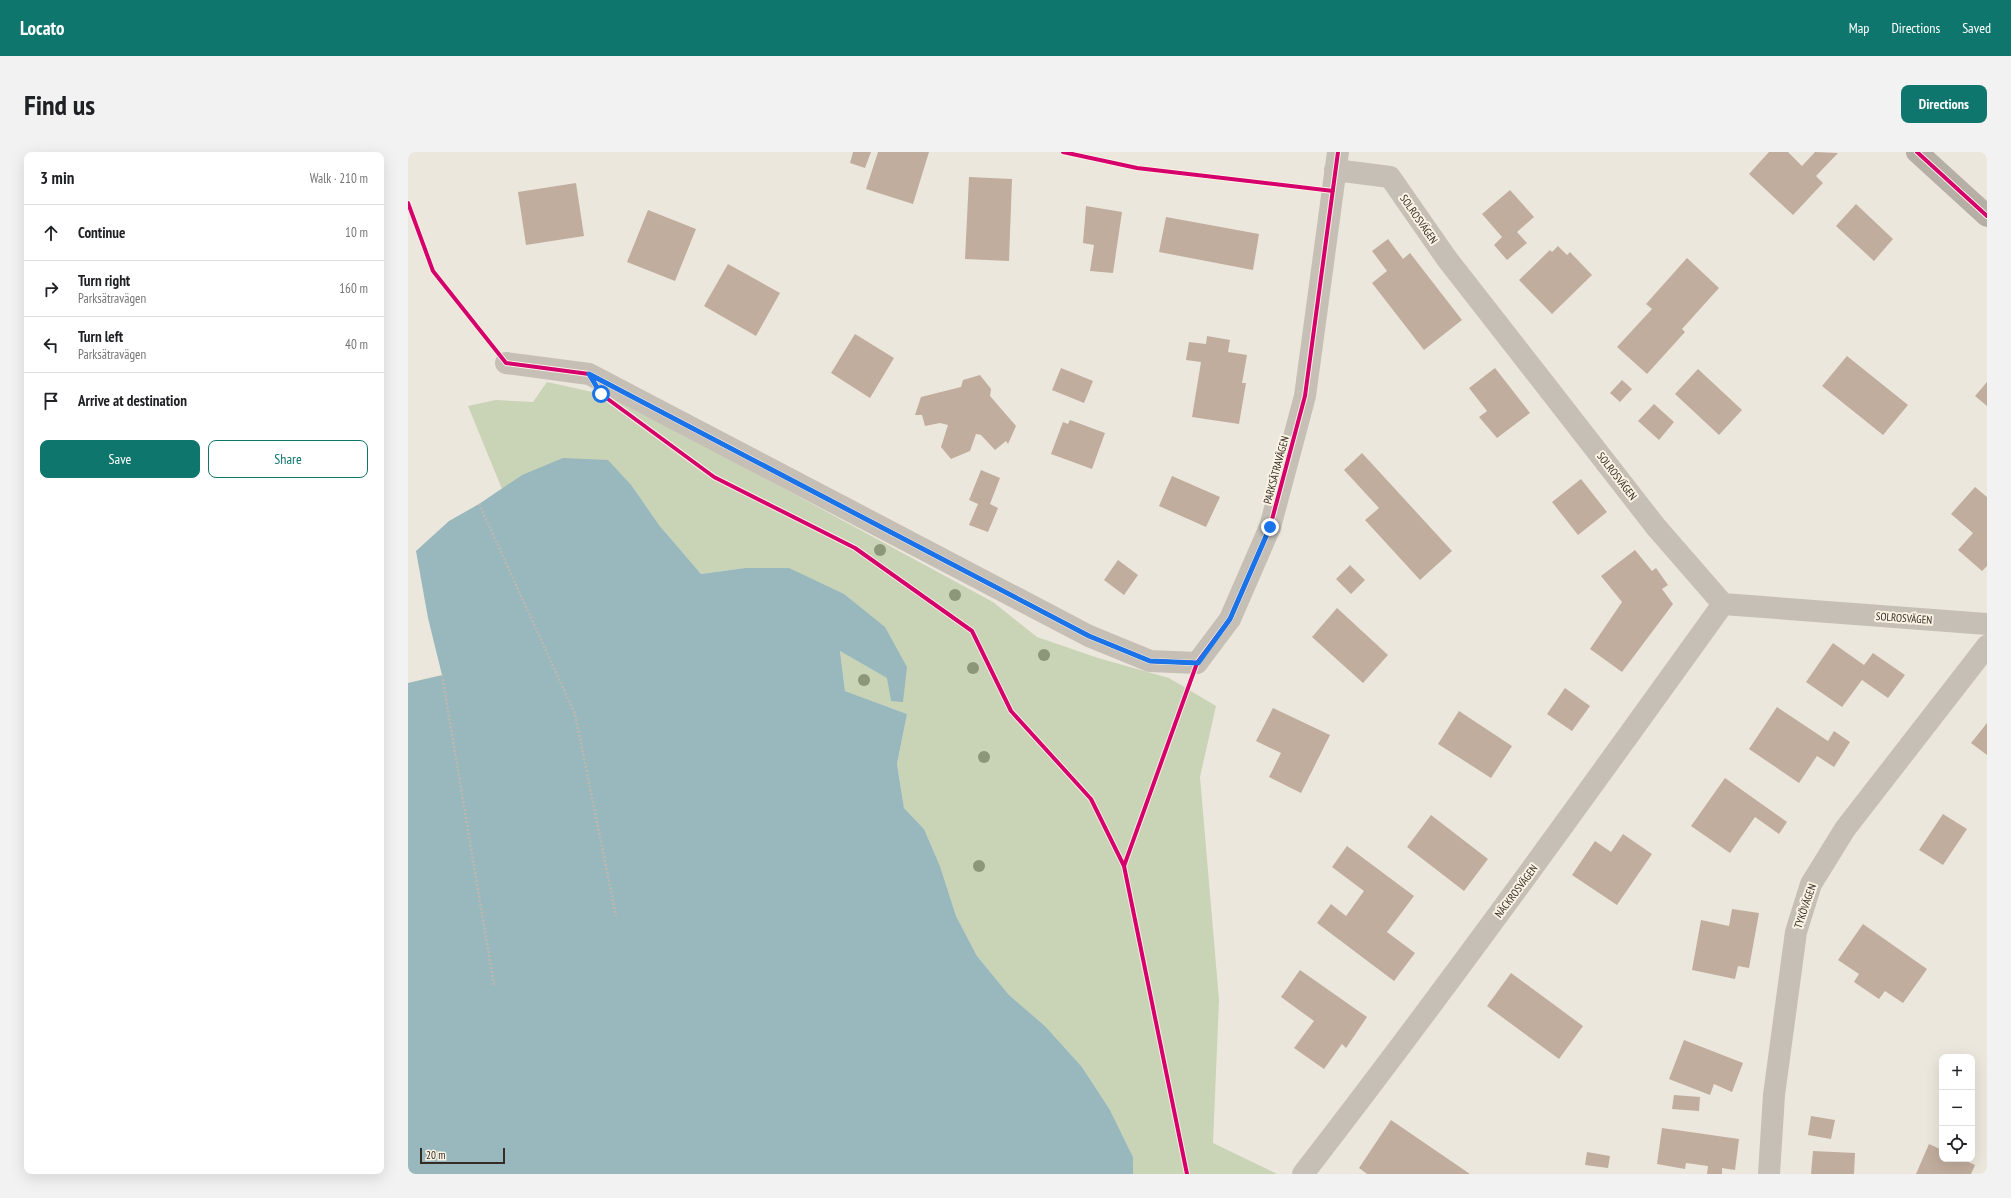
<!DOCTYPE html>
<meta charset="utf-8">
<style>
body{margin:0;font-family:"PT Sans Narrow",sans-serif;background:#f2f2f2;color:#202124}
.controls{position:absolute;right:12px;bottom:12px;display:grid;overflow:hidden;border-radius:8px;box-shadow:0 4px 16px #0002}
.controls button{width:36px;height:36px;display:grid;place-items:center;padding:0;border:0;border-bottom:1px solid #e0e0e0;background:#fff;color:#202124;font:20px sans-serif}
.scale{position:absolute;left:12px;bottom:10px;width:85px;box-sizing:border-box;padding-left:4px;border:2px solid #352d25;border-top:0;font-size:11px;line-height:14px;white-space:nowrap;color:#352d25;-webkit-text-stroke:3px #faf3e3;paint-order:stroke}
.stop{position:absolute;width:12px;height:12px;margin:-9px;border:3px solid #1a73e8;border-radius:50%;background:#fff}
.stop.end{background:#1a73e8;border-color:#fff;box-shadow:0 1px 4px #0008}
.list{margin:0;padding:0;list-style:none}
h2{display:flex;justify-content:space-between;align-items:center;height:52px;margin:0;padding:0 16px;font-size:17px}
h2 small{font-size:13px;font-weight:400;color:#757577}
.list li{display:grid;grid-template-columns:26px 1fr auto;gap:12px;align-items:center;box-sizing:border-box;height:56px;padding:0 16px;border-top:1px solid #e0e0e0}
.list b{display:block;font-size:15px;white-space:nowrap}
.list p{margin:0;font-size:13px;white-space:nowrap;color:#757577}
.list em{font-size:13px;font-style:normal;color:#757577}
.actions{display:flex;gap:8px;padding:12px 16px}
.actions a{flex:1;padding:9px 0;border:1px solid #0f766e;border-radius:8px;text-align:center;font-size:14px;color:#0f766e}
.actions .main{background:#0f766e;color:#fff}
.icon{flex:none;width:22px;height:22px;fill:none;stroke:currentColor;stroke-width:2;stroke-linecap:round;stroke-linejoin:round}
.map{position:relative;flex:none;width:1579px;height:1022px;overflow:hidden;border-radius:8px}
header{display:flex;align-items:center;gap:24px;box-sizing:border-box;height:56px;padding:0 20px;background:#0f766e;color:#fff}
header strong{font-size:19px}
nav{display:flex;gap:22px;margin-inline-start:auto;font-size:14px}
.intro{display:flex;align-items:center;justify-content:space-between;box-sizing:border-box;height:96px;padding:0 24px}
h1{margin:0;font-size:28px}
.button{padding:10px 18px;border-radius:8px;background:#0f766e;color:#fff;font-size:14px;font-weight:700}
main{display:flex;gap:24px;padding:0 24px}
aside{flex:1;background:#fff;border-radius:8px;box-shadow:0 4px 16px #0002}
.map>svg:first-child{display:block}
.green{fill:#c9d3b6}
.water{fill:#98b8be}
.building{fill:#c1ad9d}
.lines{fill:none;stroke-linecap:round;stroke-linejoin:round}
.path{stroke:#bdb8af;stroke-width:2.5;stroke-dasharray:2 2;stroke-linecap:butt}
.minor{stroke:#c5bfb6;stroke-width:22}
.secondary{stroke:#b5afa6;stroke-width:22}
.cycleway-casing{stroke:#faf3e3;stroke-width:6}
.cycleway{stroke:#d6006c;stroke-width:4}
.tree{fill:#8b9778}
.route{stroke:#1a73e8;stroke-width:5}
.labels{text-anchor:middle;dominant-baseline:central;stroke-width:4;stroke-linejoin:round;paint-order:stroke}
.street-label{font-size:11px;fill:#352d25;stroke:#faf3e3}
</style>
<header>
<strong>Locato</strong>
<nav><a>Map</a><a>Directions</a><a>Saved</a></nav>
</header>
<div class="intro"><h1>Find us</h1><a class="button">Directions</a></div>
<main>
<aside>
<h2>3 min<small>Walk · 210 m</small></h2>
<ul class="list">
<li><svg class="icon" aria-label="ahead" viewBox="0 0 24 24"><path d="M12 20V5M6 11l6-6 6 6"/></svg><div><b>Continue</b></div><em>10 m</em></li>
<li><svg class="icon" aria-label="right" viewBox="0 0 24 24"><path d="M7 20v-9h11M14 6l5 5-5 5"/></svg><div><b>Turn right</b><p>Parksätravägen</p></div><em>160 m</em></li>
<li><svg class="icon" aria-label="left" viewBox="0 0 24 24"><path d="M17 20v-9H6M10 6l-5 5 5 5"/></svg><div><b>Turn left</b><p>Parksätravägen</p></div><em>40 m</em></li>
<li><svg class="icon" aria-label="arrive" viewBox="0 0 24 24"><path d="M6 21V4h12l-3 4 3 4H6"/></svg><div><b>Arrive at destination</b></div></li>
</ul>
<div class="actions"><a class="main">Save</a><a>Share</a></div>
</aside>
<div class="map">
<svg width="1579" height="1022" viewBox="0 0 1579 1022">
<rect width="100%" height="100%" fill="#ece7dc"/>
<path class="green" d="M139 230 207 245 585 450 629 485 690 506 761 526 808 554 792 625 811 848 805 991 869 1022H725V1005L702 958 674 915 637 874 601 843 569 804 548 764 532 714 516 677 496 656 489 612 499 562 437 539 432 499 480 526 483 549 499 515 337 416 293 422 251 373 224 334 114 323 94 337 60 254 88 248 125 250Z"/>
<path class="water" d="M155 306 200 308 224 334 251 373 293 422 337 416H381L436 442 477 475 499 515 495 550 483 549 479 526 432 499 437 539 499 562 489 612 496 656 516 677 532 714 548 764 569 804 601 843 637 874 674 915 702 958 725 1005V1022H0V531L34 523 20 466 8 399 41 369 71 352 114 323Z"/>
<path class="building" d="M445 0H463L457 16 442 11Z
M470 0H521L505 52 458 37Z
M1361 0H1380L1394 14 1407 0 1430 1 1408 24 1415 31 1385 63 1341 22Z
M561 25 604 27 601 109 557 107Z
M168 31 176 84 118 93 110 40Z
M1102 38 1126 65 1109 80 1119 91 1099 108 1086 93 1094 85 1074 62Z
M1448 52 1485 87 1466 109 1428 74Z
M678 54 714 60 705 121 682 119 686 93 675 91Z
M240 58 288 77 267 129 219 110Z
M758 65 851 82 845 118 751 100Z
M980 87 995 107 1002 101 1054 168 1016 198 964 131 979 119 964 99Z
M1150 94 1159 103 1162 100 1184 123 1144 162 1111 128 1142 98 1144 100Z
M1279 106 1311 136 1274 177 1277 180 1239 222 1209 195 1244 157 1238 152Z
M320 112 372 141 348 184 296 154Z
M447 182 486 206 462 246 423 221Z
M799 184 822 188 820 200 839 203 834 231H838L831 272 784 265 793 210 778 208 781 190 798 192Z
M1439 204 1500 253 1475 283 1414 234Z
M653 216 685 229 676 251 644 238Z
M1087 216 1122 261 1089 286 1071 265 1079 259 1061 236Z
M1290 217 1334 258 1311 283 1267 242Z
M572 223 583 237 582 244 608 274 600 292 598 289 587 298 573 283 568 282 562 299 543 307 533 295 540 273 532 271 517 274 514 263H507L513 245 553 235 555 228Z
M1214 228 1224 237 1212 250 1202 241Z
M1579 230V254L1567 244Z
M1246 252 1266 270 1251 288 1230 269Z
M662 268 697 281 684 317 643 302 655 270 660 272Z
M954 301 1044 399 1012 428 957 368 971 356 936 318Z
M573 318 592 326 582 352 590 356 580 380 561 373 570 352 561 348Z
M764 324 812 345 798 375 751 354Z
M1173 327 1199 360 1170 383 1144 350Z
M1567 335 1579 345V414L1574 419 1550 398 1565 381 1543 362Z
M1227 398 1244 419 1248 416 1260 433 1254 437 1265 452 1214 520 1182 497 1214 450 1193 424Z
M710 408 730 423 716 443 696 428Z
M942 413 957 428 943 442 928 427Z
M929 456 980 503 955 531 904 485Z
M1425 491 1456 513 1465 501 1497 523 1480 546 1454 528 1434 555 1398 530Z
M1157 536 1182 554 1164 579 1139 562Z
M1369 555 1420 589 1426 579 1442 590 1426 615 1409 604 1391 631 1341 597Z
M865 556 922 583 893 641 861 625 873 601 848 589Z
M1051 559 1104 594 1083 626 1030 592Z
M1579 571V603L1563 591Z
M1317 626 1379 670 1371 682 1347 665 1322 701 1283 674Z
M1535 662 1559 677 1535 713 1511 698Z
M1023 663 1080 707 1056 739 999 695Z
M1215 682 1244 702 1209 753 1164 723 1187 689 1203 700Z
M939 694 1006 744 979 780 1007 801 986 829 909 771 923 752 938 764 956 739 924 715Z
M1324 757 1351 761 1341 816 1330 814 1327 827 1284 818 1293 768 1321 774Z
M1455 772 1519 817 1495 851 1477 839 1471 847 1446 830 1451 822 1430 808Z
M892 818 959 865 938 896 934 892 916 917 886 896 906 869 873 845Z
M1103 821 1175 874 1151 907 1079 854Z
M1276 888 1335 911 1324 940 1306 932 1302 943 1261 927Z
M1266 943 1292 945 1291 959 1264 957Z
M1403 964 1427 968 1423 987 1400 983Z
M983 968 1062 1022H959L951 1016Z
M1254 976 1331 987 1327 1018 1314 1016V1022H1299L1300 1014 1278 1011 1277 1017 1249 1012Z
M1521 992 1534 998V1007H1554L1567 1013 1563 1022H1508Z
M1405 999 1447 1001 1446 1022H1403Z
M1179 1000 1202 1004 1200 1016 1177 1013Z"/>
<g class="lines">
<path class="path" d="M71 352 167 562 208 764
M34 523 86 833"/>
<path class="minor" d="M927 18 982 25 1039 107 1132 226 1248 375 1315 452 1579 472
M98 211 181 222 681 484 742 509 789 511 822 467 862 375 897 244 930 0
M895 1022C1039 836 1177 644 1315 452
M1361 1022 1366 943 1388 780 1403 732 1437 677 1579 494"/>
<path class="secondary" d="M1509 0 1579 64"/>
<g class="cycleway-casing">
<path id="cycleway" d="M655 0 729 16 925 39
M1509 0 1579 64
M0 51 25 119 98 211 181 222 681 484 742 509 789 511 822 467 862 375 897 244 930 0
M181 222 193 242 306 325 447 396 564 479 603 559 683 647 716 714 779 1022
M716 714 789 511"/>
</g>
<use href="#cycleway" class="cycleway"/>
</g>
<g class="tree">
<circle cx="472" cy="398" r="6"/>
<circle cx="547" cy="443" r="6"/>
<circle cx="636" cy="503" r="6"/>
<circle cx="565" cy="516" r="6"/>
<circle cx="456" cy="528" r="6"/>
<circle cx="576" cy="605" r="6"/>
<circle cx="571" cy="714" r="6"/>
</g>
<g class="lines">
<path class="route" d="M193 242 181 222 681 484 742 509 790 511 822 467 862 375"/>
</g>
<g class="labels">
<g class="street-label">
<text transform="translate(1011 67) rotate(55)">SOLROSVÄGEN</text>
<text transform="translate(868 318) rotate(-75)">PARKSÄTRAVÄGEN</text>
<text transform="translate(1209 324) rotate(52)">SOLROSVÄGEN</text>
<text transform="translate(1496 466) rotate(4)">SOLROSVÄGEN</text>
<text transform="translate(1108 739) rotate(-53)">NÄCKROSVÄGEN</text>
<text transform="translate(1397 754) rotate(-71)">TYKÖVÄGEN</text>
</g>
</g>
</svg>
<div class="controls">
<button>+</button>
<button>−</button>
<button><svg class="icon" aria-label="locate" viewBox="0 0 24 24"><circle cx="12" cy="12" r="6"/><path d="M12 2v4M12 18v4M2 12h4M18 12h4"/></svg></button>
</div>
<div class="scale">20 m</div>
<div class="stop" style="left:193px;top:242px"></div>
<div class="stop end" style="left:862px;top:375px"></div>
</div>
</main>
